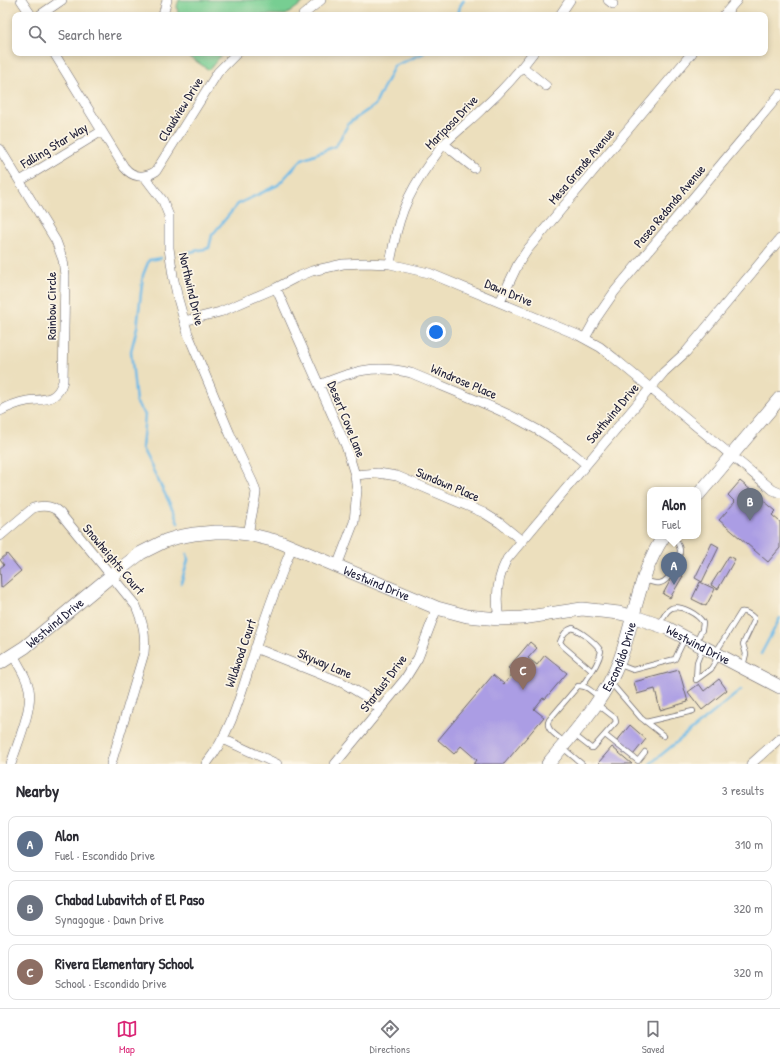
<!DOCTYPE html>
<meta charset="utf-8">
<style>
body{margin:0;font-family:"Patrick Hand",sans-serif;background:#f2f2f3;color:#2b2b33}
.you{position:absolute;left:436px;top:332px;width:14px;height:14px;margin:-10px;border:3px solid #fff;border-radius:50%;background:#1a73e8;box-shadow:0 0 0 6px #1a73e833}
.badge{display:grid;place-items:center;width:26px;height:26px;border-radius:50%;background:#db2777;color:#fff;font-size:13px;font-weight:700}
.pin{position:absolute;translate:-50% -33px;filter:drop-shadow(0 1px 2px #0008)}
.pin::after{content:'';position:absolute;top:21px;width:14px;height:12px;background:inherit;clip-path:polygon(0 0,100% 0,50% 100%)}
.popup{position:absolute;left:647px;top:487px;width:54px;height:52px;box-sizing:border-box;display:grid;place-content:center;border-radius:8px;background:#fff;filter:drop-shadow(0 1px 3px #0005);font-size:13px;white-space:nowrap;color:#7c7c81}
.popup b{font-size:15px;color:#2b2b33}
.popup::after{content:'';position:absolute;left:50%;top:100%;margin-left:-8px;border:8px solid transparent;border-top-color:#fff}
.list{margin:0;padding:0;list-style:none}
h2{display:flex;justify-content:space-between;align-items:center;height:52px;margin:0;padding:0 16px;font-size:17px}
h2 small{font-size:13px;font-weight:400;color:#7c7c81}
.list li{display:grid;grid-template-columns:26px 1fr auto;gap:12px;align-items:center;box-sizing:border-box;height:56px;margin:0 8px 8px;padding:0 8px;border:1px solid #e1e1e2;border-radius:8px}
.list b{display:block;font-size:15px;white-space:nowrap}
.list p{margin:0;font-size:13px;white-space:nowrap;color:#7c7c81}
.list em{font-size:13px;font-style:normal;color:#7c7c81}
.icon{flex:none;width:22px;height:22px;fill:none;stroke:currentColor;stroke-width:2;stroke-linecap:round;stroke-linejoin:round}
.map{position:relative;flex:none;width:780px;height:764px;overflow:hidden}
.search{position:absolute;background:#fff;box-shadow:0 2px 6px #0003;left:12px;right:12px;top:12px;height:44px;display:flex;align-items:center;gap:10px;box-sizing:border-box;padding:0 14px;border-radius:8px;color:#7c7c81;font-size:15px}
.sheet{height:244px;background:#fff}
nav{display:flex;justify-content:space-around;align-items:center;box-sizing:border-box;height:56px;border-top:1px solid #e1e1e2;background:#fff;font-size:11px;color:#7c7c81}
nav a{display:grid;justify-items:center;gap:2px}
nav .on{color:#db2777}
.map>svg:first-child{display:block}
.green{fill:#77ce92;stroke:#4c7866}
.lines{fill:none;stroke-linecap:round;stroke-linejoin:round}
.stream{stroke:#6dbae7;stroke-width:2.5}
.building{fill:#ab9de4}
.lane-casing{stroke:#696468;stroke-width:6}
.street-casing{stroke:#696468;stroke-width:10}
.secondary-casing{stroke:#696468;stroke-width:14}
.lane{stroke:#fff;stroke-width:4.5}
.street{stroke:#fff;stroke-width:9}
.secondary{stroke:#fff;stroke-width:13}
.labels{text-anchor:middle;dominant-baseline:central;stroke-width:3.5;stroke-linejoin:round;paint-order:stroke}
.street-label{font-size:13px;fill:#22223b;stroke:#fcf5e5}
</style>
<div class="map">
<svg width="780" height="764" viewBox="0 0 780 764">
<rect width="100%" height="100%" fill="#fcf5e5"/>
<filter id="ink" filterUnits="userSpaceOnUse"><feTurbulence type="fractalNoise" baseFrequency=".025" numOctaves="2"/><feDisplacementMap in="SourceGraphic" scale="8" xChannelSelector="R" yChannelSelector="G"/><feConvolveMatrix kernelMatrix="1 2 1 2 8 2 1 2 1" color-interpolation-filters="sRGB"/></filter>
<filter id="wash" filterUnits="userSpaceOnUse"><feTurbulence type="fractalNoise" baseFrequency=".012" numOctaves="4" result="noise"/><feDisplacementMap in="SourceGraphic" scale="16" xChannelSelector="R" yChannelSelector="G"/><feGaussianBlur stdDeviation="0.9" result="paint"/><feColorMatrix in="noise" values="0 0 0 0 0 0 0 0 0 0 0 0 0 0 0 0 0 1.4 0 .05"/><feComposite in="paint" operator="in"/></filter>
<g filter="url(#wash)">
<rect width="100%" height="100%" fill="#ecdfbd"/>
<path class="green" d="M179 0H307L286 15H178L177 6Z
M184 53H223L209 70Z"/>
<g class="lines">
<path class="stream" d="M458 15 460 6 464 0
M181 254 209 248 212 235 238 204 278 185 302 159 336 146 349 123 375 105 394 66 424 53
M161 258 149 260 143 275 137 328 131 351 136 402 145 415 142 448 174 512 178 523
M181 583 188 560 187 554
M761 654 780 618
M650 764 741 690"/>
</g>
<g id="blocks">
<path class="building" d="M740 481 776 511 772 515 780 522V548L768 562 719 520 735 502 728 495Z
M712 543 719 547 702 582 695 578Z
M7 554 21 571 1 588 0 568 4 565 0 560Z
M729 556 735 559 718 589 711 585Z
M675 572 683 576 670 598 663 594Z
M700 582 715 589 706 606 692 599Z
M530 642 537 648 528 658 537 665 545 655 567 673 545 699 543 698 534 709 544 717 504 764H474L477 760 461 746 454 754 438 740 493 675 504 684 514 672 508 668Z
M679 670 688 702 660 710 655 689 637 694 634 682Z
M719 679 727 690 702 710 688 692 699 684 704 691Z
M630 725 646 739 633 755 616 742Z
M612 747 632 764H601L599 762Z"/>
</g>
</g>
<g filter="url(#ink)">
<use href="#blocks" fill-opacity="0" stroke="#696468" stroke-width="1"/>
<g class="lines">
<g class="lane-casing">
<path id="lane" d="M645 580C650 582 655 584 660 583 670 581 680 560 680 550 679 544 676 540 673 536
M660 624C667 608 672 603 689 611 695 614 700 617 703 623L702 630 696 642
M703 647 697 662 696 680 711 669 718 657
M716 652 741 612C745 611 751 615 754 618V621L743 644 746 654 743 666
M620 665 633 670 675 659 685 638
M611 683 641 718 664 736
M582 686C589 675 599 664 601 651 595 642 583 633 573 628 566 630 563 634 560 642L563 646 592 671
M646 722 693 711
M573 734 591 748H593L616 722 615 718 597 704
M605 735 638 761 645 752
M564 742C558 736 544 729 549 720L578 686C586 685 592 692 599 697
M563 748 582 764"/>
</g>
<g class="street-casing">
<path id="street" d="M21 0 31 15
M608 0 613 4
M40 15 62 0
M163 15 167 0
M303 15 321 0
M560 15 570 0
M724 15 737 0
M54 53 124 167C133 178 144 179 156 171L218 72 237 53
M523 67 546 86
M444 144 474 168
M0 149 56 241 63 260 65 275 63 381C57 402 44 399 27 401 17 403 9 406 0 411
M144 176 163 201 169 216V248L173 276 178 299 188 334 230 434 253 483 256 492 255 499 248 534
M20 181 102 131
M390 264C397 221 405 197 431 161 436 156 439 149 444 144 456 132 470 121 482 109 501 92 518 73 533 53
M276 288 346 446 355 475 357 490 354 522 337 566
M500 302 518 264 528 249 692 53
M184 321 220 312 276 288 295 278 312 271 343 264 365 263 390 264 429 273 578 335 600 347 614 358 773 490 780 493
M585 338 595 320 615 291 780 94
M319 385C353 371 374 364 411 373 472 399 536 420 586 464
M355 475 378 473 397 476 484 513 500 523 522 541
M0 536 33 508C43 505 52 505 60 513L136 606C143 623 146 634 144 653L111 764
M499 619C495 597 497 578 507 559L664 372 686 352 780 239
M255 648 343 683 368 698 380 710
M223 739 277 764
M11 764C17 744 33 708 29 689 27 677 19 666 13 655
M206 764C232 732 241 692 254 653 265 617 278 582 292 547
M335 764 405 679 418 658 437 608
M751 764 780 738"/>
</g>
<g class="secondary-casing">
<g id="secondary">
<path d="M698 495 780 398"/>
<path id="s1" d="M0 663 25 647 111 576 141 553 165 541 178 537 194 534 215 532H230L248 534 280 542 437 608 467 616 499 619 522 618 582 609 619 613 632 616 667 628 780 687"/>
<path id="s2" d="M548 764C574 732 604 701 619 662 635 620 638 574 664 536"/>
</g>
</g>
<use href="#lane" class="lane"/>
<use href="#street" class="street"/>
<use href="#secondary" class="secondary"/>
</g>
</g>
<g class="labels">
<g class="street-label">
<text transform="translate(180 109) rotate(-58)">Cloudview Drive</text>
<text transform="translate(451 122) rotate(-46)">Mariposa Drive</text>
<text transform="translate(54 145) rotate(-31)">Falling Star Way</text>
<text transform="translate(581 166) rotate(-50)">Mesa Grande Avenue</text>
<text transform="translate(669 206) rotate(-50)">Paseo Redondo Avenue</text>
<text transform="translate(192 289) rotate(77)">Northwind Drive</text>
<text transform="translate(509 292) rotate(23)">Dawn Drive</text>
<text transform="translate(51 306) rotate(-90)">Rainbow Circle</text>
<text transform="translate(464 381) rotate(23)">Windrose Place</text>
<text transform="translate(612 413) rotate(-50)">Southwind Drive</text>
<text transform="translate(347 419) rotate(68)">Desert Cove Lane</text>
<text transform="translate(448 484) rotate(23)">Sundown Place</text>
<text transform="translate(114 559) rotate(50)">Snowheights Court</text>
<text stroke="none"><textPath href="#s1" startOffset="428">Westwind Drive</textPath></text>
<text stroke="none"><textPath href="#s1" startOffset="68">Westwind Drive</textPath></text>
<text stroke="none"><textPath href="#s1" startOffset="763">Westwind Drive</textPath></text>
<text transform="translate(240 653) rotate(-71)">Wildwood Court</text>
<text stroke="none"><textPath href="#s2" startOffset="130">Escondido Drive</textPath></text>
<text transform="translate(325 663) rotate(23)">Skyway Lane</text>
<text transform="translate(383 683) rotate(-53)">Stardust Drive</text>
</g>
</g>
</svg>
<div class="you"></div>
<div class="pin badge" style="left:674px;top:585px;background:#5c6f8a">A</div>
<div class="popup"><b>Alon</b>Fuel</div>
<div class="pin badge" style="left:750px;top:521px;background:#6b7280">B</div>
<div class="pin badge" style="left:523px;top:690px;background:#8d6e63">C</div>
<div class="search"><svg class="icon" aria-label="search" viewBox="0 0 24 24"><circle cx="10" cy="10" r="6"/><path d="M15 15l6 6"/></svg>Search here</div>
</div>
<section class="sheet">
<h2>Nearby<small>3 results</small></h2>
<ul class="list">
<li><span class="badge" style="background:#5c6f8a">A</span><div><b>Alon</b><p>Fuel · Escondido Drive</p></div><em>310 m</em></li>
<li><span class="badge" style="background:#6b7280">B</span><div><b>Chabad Lubavitch of El Paso</b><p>Synagogue · Dawn Drive</p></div><em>320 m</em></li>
<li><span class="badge" style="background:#8d6e63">C</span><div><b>Rivera Elementary School</b><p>School · Escondido Drive</p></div><em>320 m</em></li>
</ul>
</section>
<nav>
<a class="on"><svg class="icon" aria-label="map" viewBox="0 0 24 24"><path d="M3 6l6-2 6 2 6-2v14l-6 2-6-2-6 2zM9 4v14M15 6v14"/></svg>Map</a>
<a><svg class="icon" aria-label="directions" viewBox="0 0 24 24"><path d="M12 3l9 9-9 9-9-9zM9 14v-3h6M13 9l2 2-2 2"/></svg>Directions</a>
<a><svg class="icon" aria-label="saved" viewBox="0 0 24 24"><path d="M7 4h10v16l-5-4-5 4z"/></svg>Saved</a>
</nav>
